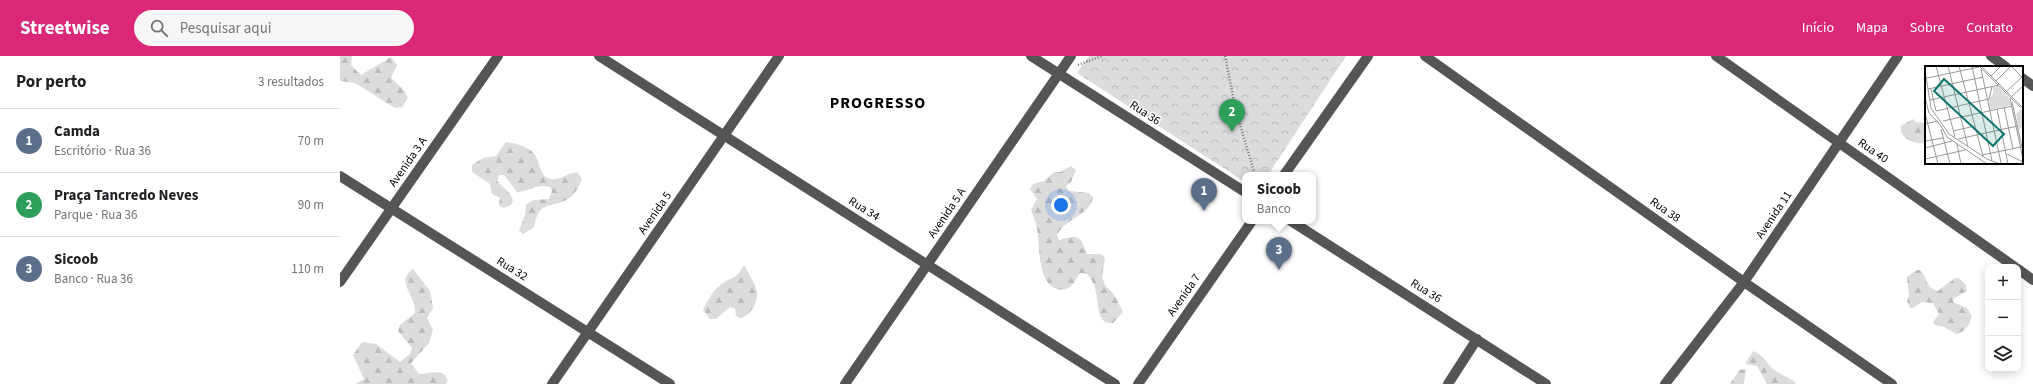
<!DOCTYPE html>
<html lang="pt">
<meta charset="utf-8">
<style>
body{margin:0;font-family:"Source Sans 3",sans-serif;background:#f6f6f6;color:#202124}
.controls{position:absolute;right:12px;bottom:12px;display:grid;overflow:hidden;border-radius:8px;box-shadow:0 2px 10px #0003}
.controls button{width:36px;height:36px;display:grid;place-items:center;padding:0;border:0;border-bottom:1px solid #e0e0e0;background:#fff;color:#202124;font:20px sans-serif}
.you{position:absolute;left:721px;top:149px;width:14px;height:14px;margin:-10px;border:3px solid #fff;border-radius:50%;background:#1a73e8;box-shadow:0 0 0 6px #1a73e833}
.badge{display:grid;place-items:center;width:26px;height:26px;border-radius:50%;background:#db2777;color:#fff;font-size:13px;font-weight:700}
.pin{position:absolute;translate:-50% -33px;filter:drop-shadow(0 1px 2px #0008)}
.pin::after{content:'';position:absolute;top:21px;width:14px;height:12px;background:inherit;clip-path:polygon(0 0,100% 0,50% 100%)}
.popup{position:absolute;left:902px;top:116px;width:74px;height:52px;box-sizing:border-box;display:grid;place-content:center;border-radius:8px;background:#fff;filter:drop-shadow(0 1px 3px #0005);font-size:13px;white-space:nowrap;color:#757577}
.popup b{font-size:15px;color:#202124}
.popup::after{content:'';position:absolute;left:50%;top:100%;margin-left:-8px;border:8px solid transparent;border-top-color:#fff}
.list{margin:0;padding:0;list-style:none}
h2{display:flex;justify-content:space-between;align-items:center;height:52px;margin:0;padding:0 16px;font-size:17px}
h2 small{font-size:13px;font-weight:400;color:#757577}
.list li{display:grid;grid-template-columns:26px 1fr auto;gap:12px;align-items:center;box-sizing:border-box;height:64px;padding:0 16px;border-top:1px solid #e0e0e0}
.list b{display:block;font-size:15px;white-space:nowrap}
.list p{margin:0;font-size:13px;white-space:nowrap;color:#757577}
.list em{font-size:13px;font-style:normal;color:#757577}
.icon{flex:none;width:22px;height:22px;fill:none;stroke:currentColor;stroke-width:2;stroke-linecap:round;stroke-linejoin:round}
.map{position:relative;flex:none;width:1693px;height:328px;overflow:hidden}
header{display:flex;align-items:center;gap:24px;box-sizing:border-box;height:56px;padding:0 20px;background:#db2777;color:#fff}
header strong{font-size:19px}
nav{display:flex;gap:22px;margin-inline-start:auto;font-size:14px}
.search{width:280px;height:36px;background:#f6f6f6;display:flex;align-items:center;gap:10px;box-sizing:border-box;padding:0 14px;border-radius:22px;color:#757577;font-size:15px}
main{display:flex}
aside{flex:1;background:#fff}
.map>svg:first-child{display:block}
.forest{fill:url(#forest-firs)}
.park{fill:url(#park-crowns)}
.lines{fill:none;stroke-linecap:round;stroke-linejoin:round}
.path{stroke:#777;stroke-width:2.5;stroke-dasharray:1 2;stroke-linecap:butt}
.minor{stroke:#555;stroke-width:10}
.labels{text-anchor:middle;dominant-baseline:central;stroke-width:3;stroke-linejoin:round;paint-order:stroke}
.street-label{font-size:12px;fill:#000;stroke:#fff}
.district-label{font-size:16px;font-weight:bold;letter-spacing:1px;fill:#000;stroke:#fff}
.inset-road{fill:none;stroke:#999;stroke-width:1}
.view{fill:#0f766e;fill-opacity:0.15;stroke:#0f766e;stroke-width:2}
.inset-edge{fill:none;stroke:#000;stroke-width:2}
</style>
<header>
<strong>Streetwise</strong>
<div class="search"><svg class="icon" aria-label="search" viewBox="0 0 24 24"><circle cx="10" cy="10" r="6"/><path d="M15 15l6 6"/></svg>Pesquisar aqui</div>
<nav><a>Início</a><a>Mapa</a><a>Sobre</a><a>Contato</a></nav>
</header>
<main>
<aside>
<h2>Por perto<small>3 resultados</small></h2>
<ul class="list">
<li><span class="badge" style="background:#5c6f8a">1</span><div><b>Camda</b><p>Escritório · Rua 36</p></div><em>70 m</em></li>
<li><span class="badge" style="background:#2e9e5b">2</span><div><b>Praça Tancredo Neves</b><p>Parque · Rua 36</p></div><em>90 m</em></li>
<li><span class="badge" style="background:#5c6f8a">3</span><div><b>Sicoob</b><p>Banco · Rua 36</p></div><em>110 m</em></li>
</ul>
</aside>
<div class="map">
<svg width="1693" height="328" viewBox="0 0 1693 328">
<defs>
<pattern id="forest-firs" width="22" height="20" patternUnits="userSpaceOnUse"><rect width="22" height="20" fill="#dcdcdc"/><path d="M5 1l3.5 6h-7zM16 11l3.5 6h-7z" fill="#bbb"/></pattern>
<pattern id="park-crowns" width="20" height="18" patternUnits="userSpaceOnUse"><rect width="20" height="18" fill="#dcdcdc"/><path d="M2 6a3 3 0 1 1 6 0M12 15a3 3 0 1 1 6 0" fill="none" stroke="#bbb"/></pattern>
</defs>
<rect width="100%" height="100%" fill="#fff"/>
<path class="forest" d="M0 0H12L11 9 21 19 51 1 57 9 51 22 64 34 68 42 62 51 55 52 15 27 0 25Z
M1573 63 1576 66 1586 67V87C1576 89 1558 82 1561 70Z
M166 86C175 87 192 91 196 101 200 108 200 118 208 122 220 127 227 115 238 117L242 123C239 130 235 139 228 143 209 153 199 144 194 171L183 178 179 175 185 159 186 149 193 144 209 143 212 135 210 131C194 127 191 136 177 136L164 119H159L157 125 170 138 173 144 171 149 164 152 159 150 160 142 152 138 150 128 132 116V109L143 102 156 100Z
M731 110 736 114 731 126 726 130 729 135 749 137 753 142C748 161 725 162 717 179L719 184C738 179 740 178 747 198H761L765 202 762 221 765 229 775 240 783 256 773 267C769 267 764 267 762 263 754 248 761 233 747 218L740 217C734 226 730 237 717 233 697 227 700 189 697 172 696 166 693 160 691 154L697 143 690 133 693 128 704 125 714 116H720Z
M403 210H405C411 224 423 235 414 250 411 256 406 261 400 262L396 260 395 253 390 251 376 263H370L363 254C367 246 372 236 379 230 388 222 398 223 403 210Z
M73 213 90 235 93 252 87 262 93 274 89 287 71 307 79 318 98 316 104 318 108 325 106 328H15L24 323 13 299 22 286 36 288 60 306 70 298 72 292 58 275 60 269 75 257C77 239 54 227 73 213Z
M1577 214H1580C1588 222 1585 232 1598 235L1615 222H1619L1626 229 1627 235 1613 243V246L1627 252 1632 260C1629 270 1625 276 1616 278L1604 271 1595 269 1593 266 1599 258 1593 247 1582 246 1573 252H1570L1567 245 1569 239 1567 221Z
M1413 295C1425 300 1424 304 1432 312 1439 319 1450 320 1456 328H1427L1417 310 1405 308Z
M1406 313 1404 328H1390L1399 314Z"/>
<path class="park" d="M749 0H1006L928 119H905V126L737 17Z"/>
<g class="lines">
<path class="path" d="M885 0 896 55 915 119
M738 9 762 0"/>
<path class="minor" d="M259 0 775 328
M691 0 905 136
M1085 0 1404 226 1552 328
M1376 0 1675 211
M1651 0 1666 11
M1682 22 1693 30
M944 119 1028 0
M0 120 330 328
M951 165 1206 328
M1678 213 1693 224
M0 226 158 0
M212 328 439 0
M505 328 731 0
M798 328 912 165
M1108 328 1137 283
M1325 328 1404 226 1558 0"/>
</g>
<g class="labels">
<g class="street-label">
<text transform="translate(805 57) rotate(33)">Rua 36</text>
<text transform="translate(1533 95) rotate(35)">Rua 40</text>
<text transform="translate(68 106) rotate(-55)">Avenida 3 A</text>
<text transform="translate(524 153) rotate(32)">Rua 34</text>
<text transform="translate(1325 154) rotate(35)">Rua 38</text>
<text transform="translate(315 157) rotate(-55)">Avenida 5</text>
<text transform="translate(607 157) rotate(-56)">Avenida 5 A</text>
<text transform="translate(1434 159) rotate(-56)">Avenida 11</text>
<text transform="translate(172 213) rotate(32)">Rua 32</text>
<text transform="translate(1086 235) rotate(32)">Rua 36</text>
<text transform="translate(844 239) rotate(-55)">Avenida 7</text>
</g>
<g class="district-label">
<text x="538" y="47">PROGRESSO</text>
</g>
</g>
<g transform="translate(1585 10)">
<rect width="98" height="98" fill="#fff"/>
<path d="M96 43 98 45V60L94 64 91 48Z" fill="#dcdcdc"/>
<path d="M73 20 84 32 86 39 65 44 63 34 68 28V21Z" fill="#dcdcdc"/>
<path class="inset-road" d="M11 0 30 71M23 0 43 81M34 0 58 90M47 0 67 95M54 0 96 42M56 0 97 41M86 0 98 12M56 3 76 97M0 4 6 42 24 68 62 93 75 98M66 10 76 0M2 12 54 1M71 15 86 0M98 20 85 32 98 93M3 23 58 11M6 23 11 45M82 25 97 11M0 32 4 47 16 60 22 71 62 98M5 34 74 19M87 36 98 86M79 41 88 83M72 43 83 98M11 45 64 33 67 21M0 47 13 98M18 55 87 40M0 58 13 55M16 63 25 98M28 65 50 60M33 73 93 60M0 75 18 72M32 78 36 98M0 82 27 75M82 88 98 96M57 89 96 81M0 93 40 84"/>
<path class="view" d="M19 13 79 68 68 80 9 25Z"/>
<rect width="98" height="98" class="inset-edge"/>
</g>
</svg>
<div class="controls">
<button>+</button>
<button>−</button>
<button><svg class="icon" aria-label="layers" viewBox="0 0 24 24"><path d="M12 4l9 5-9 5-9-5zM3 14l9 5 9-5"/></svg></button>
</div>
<div class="you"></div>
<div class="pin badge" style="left:864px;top:155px;background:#5c6f8a">1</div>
<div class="pin badge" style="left:892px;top:76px;background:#2e9e5b">2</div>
<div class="pin badge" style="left:939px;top:214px;background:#5c6f8a">3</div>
<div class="popup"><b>Sicoob</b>Banco</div>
</div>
</main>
